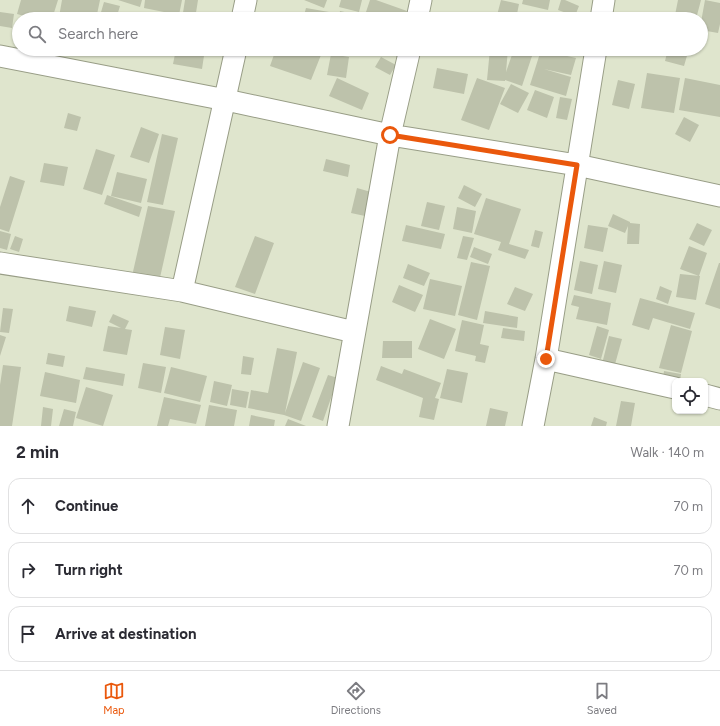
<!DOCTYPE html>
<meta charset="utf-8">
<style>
body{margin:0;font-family:Figtree,sans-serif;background:#f2f2f3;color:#2b2b33}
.controls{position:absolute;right:12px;bottom:12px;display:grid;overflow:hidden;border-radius:8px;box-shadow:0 1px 3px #0004}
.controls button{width:36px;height:36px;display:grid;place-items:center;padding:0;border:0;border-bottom:1px solid #e1e1e2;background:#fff;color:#2b2b33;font:20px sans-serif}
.stop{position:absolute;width:12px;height:12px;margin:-9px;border:3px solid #ea580c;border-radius:50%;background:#fff}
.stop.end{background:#ea580c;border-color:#fff;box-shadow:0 1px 4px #0008}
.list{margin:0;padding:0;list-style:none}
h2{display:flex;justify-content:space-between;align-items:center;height:52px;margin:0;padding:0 16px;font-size:17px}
h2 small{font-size:13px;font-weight:400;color:#7c7c81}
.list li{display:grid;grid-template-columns:26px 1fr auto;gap:12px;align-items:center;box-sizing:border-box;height:56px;margin:0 8px 8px;padding:0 8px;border:1px solid #e1e1e2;border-radius:12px}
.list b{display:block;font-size:15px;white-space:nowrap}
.list em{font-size:13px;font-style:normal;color:#7c7c81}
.icon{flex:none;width:22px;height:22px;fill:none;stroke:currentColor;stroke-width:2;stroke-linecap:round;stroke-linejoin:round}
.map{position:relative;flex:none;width:720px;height:426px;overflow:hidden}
.search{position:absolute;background:#fff;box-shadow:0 1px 3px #0004;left:12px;right:12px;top:12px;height:44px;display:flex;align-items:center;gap:10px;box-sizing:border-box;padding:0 14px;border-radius:22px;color:#7c7c81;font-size:15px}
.sheet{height:244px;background:#fff}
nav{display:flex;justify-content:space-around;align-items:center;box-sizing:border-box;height:56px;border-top:1px solid #e1e1e2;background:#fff;font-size:11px;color:#7c7c81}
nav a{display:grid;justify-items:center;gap:2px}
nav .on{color:#ea580c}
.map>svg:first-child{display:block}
.building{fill:#bdc2ab}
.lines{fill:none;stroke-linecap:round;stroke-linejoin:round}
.street-casing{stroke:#989d86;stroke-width:23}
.street{stroke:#fff;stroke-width:21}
.route{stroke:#ea580c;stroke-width:5}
</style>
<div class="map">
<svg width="720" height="426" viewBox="0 0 720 426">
<rect width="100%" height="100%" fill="#dfe5cd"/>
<path class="building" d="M21 0H58L52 19H35L17 14Z
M62 0H100L96 19H69L59 17Z
M118 0H142L140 7Z
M145 0H182L179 15 144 8Z
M185 0H198L195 19H182Z
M304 0H327L324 8Z
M341 0H362L359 12 339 7Z
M370 0H376L407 11 404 19H385L366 12Z
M501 0 519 4 516 19H496Z
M523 0H550L548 10 522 4Z
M561 0H565L579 6 575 16 558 10Z
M678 0H701L696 19 675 15Z
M705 0 720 3V24L718 33 701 30V22Z
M104 2 120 6 116 19H99Z
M306 8 329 12 328 19H303Z
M340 11 363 16V19H338Z
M0 12 14 14 12 28 0 26Z
M176 49H205L202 69 173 64Z
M276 49H304L321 55 311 80 270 66Z
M331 49H356V55L331 51Z
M490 49H508L506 72 514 49 534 50 522 86 505 80V81L487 80Z
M668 49H689L684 66 665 61Z
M541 50 576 58 571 75 544 69 571 77 566 96 530 85Z
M331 54 349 57 346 78 327 75Z
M381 57 396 65 390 75 375 67Z
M437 68 468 74 464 94 433 88Z
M647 73 680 78 674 113 641 108Z
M337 78 369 93 362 110 329 96Z
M477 78 505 88 489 130 461 120Z
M685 78 720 85V117L679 110Z
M618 80 635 84 629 109 612 105Z
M511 84 529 93 518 113 500 104Z
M535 90 554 97 547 118 527 110Z
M560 97 572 99 567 120 556 118Z
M68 113 81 117 77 131 64 128Z
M684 117 699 125 690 142 675 134Z
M141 127 159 134 149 163 130 157Z
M162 134 178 138 163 205 147 202Z
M96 149 115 155 102 195 83 189Z
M326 159 350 165 348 177 323 171Z
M44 163 68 167 64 186 40 182Z
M117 172 147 179 141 203 111 196Z
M10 176 25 181 9 232 0 229V207Z
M464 185 482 194 475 207 458 198Z
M357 188 371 192 365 216 351 213Z
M107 195 142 207 139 217 104 204Z
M486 198 521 209 509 244 529 250 525 259 498 250 501 242 474 234Z
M427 202 445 206 439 230 421 226Z
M148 206 175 211 159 282 132 276Z
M457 207 476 211 472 233 453 229Z
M613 214 630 222V223L640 224 639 244H627L628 226 625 233 608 226Z
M697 223 712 230 704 246 689 239Z
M406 225 445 234 441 249 402 241Z
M588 225 608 228 603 252 584 248Z
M535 230 543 232 539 248 531 246Z
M0 231 11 234 7 250 0 248Z
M15 236 23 239 19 252 10 249Z
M255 236 274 243 255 294 235 287Z
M463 236 474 238 467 260 457 258Z
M689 246 707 253 699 276 680 269Z
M474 247 492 254 488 264 470 257Z
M580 261 598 265 592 294 574 290Z
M604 261 622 265 616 293 598 289Z
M471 262 490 266 477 320 458 315Z
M719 263H720V309L705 304Z
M408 264 430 273 424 286 403 278Z
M680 274 700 276 696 300 676 297Z
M430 279 462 286 455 316 423 309Z
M399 285 423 295 415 312 392 302Z
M660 286 672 291 668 304 656 299Z
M515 287 533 294 525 311 507 304Z
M574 295 611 303 607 325 576 319 579 307 571 305Z
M640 298 695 313 690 329 653 318 649 330 632 325Z
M69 306 96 311 92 327 66 321Z
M3 308 13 309 9 333 0 332Z
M485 311 518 317 517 328 483 323Z
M113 314 129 321 125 329 132 330 127 355 103 351 108 326 121 328 109 322Z
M430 319 456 329 444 359 418 349Z
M462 320 484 325 480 344 489 346 485 363 475 361 476 356 455 351Z
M671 325 692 331 681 373 659 368Z
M597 326 609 330 601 359 589 355Z
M165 327 185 330 180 359 160 355Z
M503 328 525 331 524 341 501 338Z
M0 335 6 337 0 356Z
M609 336 622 339 612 375 600 372Z
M383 341H412V358H382Z
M277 348 297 352 285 413 303 362 320 368 301 421 284 415 248 408 251 390 268 393Z
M48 353 65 356 63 367 46 364Z
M243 356 254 358 251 375 241 374Z
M143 363 166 367 161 393 138 388Z
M3 365 21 367 12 426H0V385Z
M381 366 402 374 404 369 441 383 435 398 439 399 434 420 419 417 423 398 376 380Z
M86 367 125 374 123 386 83 379Z
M171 367 207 376 200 402 164 393Z
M447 369 468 373 462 403 440 398Z
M664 371 681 374 680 381 662 384Z
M45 372 80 380 76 403 40 396Z
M328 375 338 378 323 421 312 417Z
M214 381 232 385 227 406 210 402Z
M86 387 113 395 103 426 76 418Z
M232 389 249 392 246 408 230 405Z
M164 397 201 405 196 424 170 419 168 426H157Z
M621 401 635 403 631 426H616Z
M209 405 237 410 234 426H205Z
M43 407 53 409 51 426H41Z
M490 408 508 412 505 426H486Z
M64 409 76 412 73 426H59Z
M251 415 275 420 274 426H249Z
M594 417 607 422 606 426H591Z
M288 419 306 426H285Z"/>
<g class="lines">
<g class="street-casing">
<path id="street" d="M242 19 246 0
M417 19 421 0
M601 19 604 0
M0 56 226 100 390 135 577 165 720 196
M0 263 182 291 354 332
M182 291 236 49
M546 359 675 388
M705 395 720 399
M338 426 390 135 410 49
M533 426 546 359 596 49"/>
</g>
<use href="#street" class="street"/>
</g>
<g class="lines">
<path class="route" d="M390 135 577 165 546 359"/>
</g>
</svg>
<div class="controls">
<button><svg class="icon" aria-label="locate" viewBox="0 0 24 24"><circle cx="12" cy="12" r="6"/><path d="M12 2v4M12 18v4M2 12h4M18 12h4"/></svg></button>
</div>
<div class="stop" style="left:390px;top:135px"></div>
<div class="stop end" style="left:546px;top:359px"></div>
<div class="search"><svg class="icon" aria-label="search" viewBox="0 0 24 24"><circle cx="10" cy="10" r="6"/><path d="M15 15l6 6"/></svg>Search here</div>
</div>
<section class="sheet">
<h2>2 min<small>Walk · 140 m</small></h2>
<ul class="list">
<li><svg class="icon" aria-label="ahead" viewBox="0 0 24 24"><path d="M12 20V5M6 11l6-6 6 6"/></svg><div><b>Continue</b></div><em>70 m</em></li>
<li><svg class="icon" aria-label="right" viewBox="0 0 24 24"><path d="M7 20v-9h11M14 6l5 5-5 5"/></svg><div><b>Turn right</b></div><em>70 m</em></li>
<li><svg class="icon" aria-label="arrive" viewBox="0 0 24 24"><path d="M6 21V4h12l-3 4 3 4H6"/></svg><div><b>Arrive at destination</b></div></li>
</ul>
</section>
<nav>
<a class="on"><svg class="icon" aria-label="map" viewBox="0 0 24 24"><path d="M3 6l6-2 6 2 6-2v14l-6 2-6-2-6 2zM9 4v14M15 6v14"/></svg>Map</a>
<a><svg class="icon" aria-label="directions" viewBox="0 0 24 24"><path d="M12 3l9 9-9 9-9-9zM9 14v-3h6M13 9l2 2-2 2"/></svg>Directions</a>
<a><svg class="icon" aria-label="saved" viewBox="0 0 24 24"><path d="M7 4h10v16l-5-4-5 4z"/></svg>Saved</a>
</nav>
